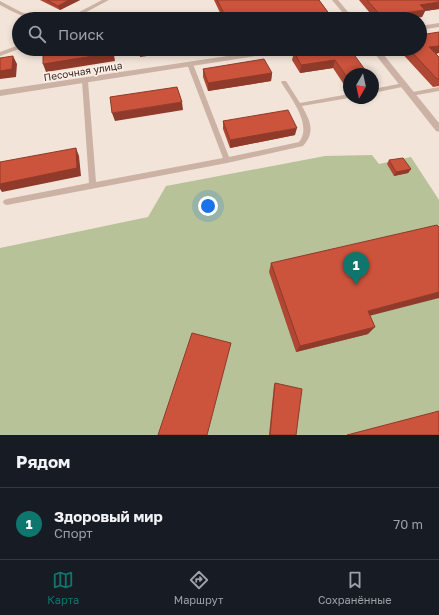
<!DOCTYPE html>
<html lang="ru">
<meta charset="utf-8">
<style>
body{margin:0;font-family:"Golos Text",sans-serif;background:#20242c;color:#f1f3f6}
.compass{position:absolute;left:343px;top:68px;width:36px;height:36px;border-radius:50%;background:#171b24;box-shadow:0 2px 6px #0003;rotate:189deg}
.you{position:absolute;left:208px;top:206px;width:14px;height:14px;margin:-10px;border:3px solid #fff;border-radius:50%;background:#1a73e8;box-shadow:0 0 0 6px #1a73e833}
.badge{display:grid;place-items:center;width:26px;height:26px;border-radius:50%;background:#0f766e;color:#fff;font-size:13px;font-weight:700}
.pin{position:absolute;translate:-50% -33px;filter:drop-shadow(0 1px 2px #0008)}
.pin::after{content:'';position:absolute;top:21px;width:14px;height:12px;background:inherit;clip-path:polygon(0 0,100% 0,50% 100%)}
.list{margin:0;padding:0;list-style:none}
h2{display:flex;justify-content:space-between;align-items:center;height:52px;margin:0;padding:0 16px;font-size:17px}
h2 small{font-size:13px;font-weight:400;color:#9ea1a6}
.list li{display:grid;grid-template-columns:26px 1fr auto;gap:12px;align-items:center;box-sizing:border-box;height:72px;padding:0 16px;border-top:1px solid #363941}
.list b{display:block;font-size:15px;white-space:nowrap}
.list p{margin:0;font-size:13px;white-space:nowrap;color:#9ea1a6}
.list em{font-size:13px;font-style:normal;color:#9ea1a6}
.icon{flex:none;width:22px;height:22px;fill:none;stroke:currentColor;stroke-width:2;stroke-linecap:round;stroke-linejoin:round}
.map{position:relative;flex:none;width:439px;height:435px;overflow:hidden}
.search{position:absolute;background:#171b24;box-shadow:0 2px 6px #0003;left:12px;right:12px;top:12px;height:44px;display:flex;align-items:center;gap:10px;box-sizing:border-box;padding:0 14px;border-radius:22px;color:#9ea1a6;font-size:15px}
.sheet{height:124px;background:#171b24}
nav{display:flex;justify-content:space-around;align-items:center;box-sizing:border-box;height:56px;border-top:1px solid #363941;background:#171b24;font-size:11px;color:#9ea1a6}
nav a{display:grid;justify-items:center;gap:2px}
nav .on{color:#0f766e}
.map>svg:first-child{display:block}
.green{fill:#b7c298}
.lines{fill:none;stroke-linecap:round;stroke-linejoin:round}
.lane{fill:#cbb2a4;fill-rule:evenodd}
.street{fill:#cbb2a4;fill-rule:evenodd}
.wall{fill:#af4734}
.shaded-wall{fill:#8f3a2a}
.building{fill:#cc533c;stroke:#8f3a2a}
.labels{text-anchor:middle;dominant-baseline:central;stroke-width:3.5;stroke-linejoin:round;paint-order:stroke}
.far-street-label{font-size:10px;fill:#362926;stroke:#faeee5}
</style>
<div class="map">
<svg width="439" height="435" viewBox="0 0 439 435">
<rect width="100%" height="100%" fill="#f2e4d8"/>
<path class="green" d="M372 155 379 164 411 157 439 200V435H0V248L148 217 166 186 325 156Z"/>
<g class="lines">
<path class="lane" d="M102 0H109L73 19H66Z
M0 1 21 12 42 19C26 19 13 12 0 5Z
M19 45V49L0 56V52Z
M190 62 193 64 229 157 299 142C313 125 290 97 281 82L282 81H286L300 103 349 94V98L302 106C310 121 316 131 303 146L227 163 7 205 4 204 3 202 4 200 7 199 89 183 82 81 85 79 88 81 96 182 223 158 187 64Z
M404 83 406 84 413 92 439 87V91L411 96 409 95 402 87 373 93V89Z"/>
<path class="street" d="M332 0H338L354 19H348Z
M439 23V27L420 30V26Z
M274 49H292L288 51 0 96V90Z
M371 49H379L439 123V132L436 131Z"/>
</g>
<path class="wall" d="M40 0H80L60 10Z
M214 0H319L333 19H223Z
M359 0H439V9L425 11 422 17 406 19H375Z
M439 32V53L436 54 439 57V86L433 87 398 49H420Z
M317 49 368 74H349V92L333 68 300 73 292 60 294 52Z
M203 69 272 73 271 81 208 91 203 77Z
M223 121 295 135 230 148 223 129Z
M389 160 411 169 408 173 394 176 387 164Z
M271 263 370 316 368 334 296 352 269 272Z
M275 383 296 435H269L274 385Z"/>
<path class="shaded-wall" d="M69 0H80L60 10 58 6Z
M439 2V9L425 11 422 17 406 19H380L381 16 420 5Z
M439 46V53L425 55 429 47Z
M113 49 115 61 46 72 43 64Z
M139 49H183V51L140 57Z
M13 56 17 64 16 77 0 79V71Z
M335 60 333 68 300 73 301 65Z
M272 73 271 81 208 91V83Z
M182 102 183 110 115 121 112 113Z
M297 128 295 135 230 148V140Z
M76 148 79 156 81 176 2 192 0 189V184Z
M411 169 408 173 394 176 396 172Z
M439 292V298L361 318 368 311Z
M375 327 368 334 296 352 300 346Z"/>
<path class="building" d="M47 0H69L58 6Z
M217 0H319L333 19H227Z
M367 0H439V2L420 5 425 10 381 16Z
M53 15V19H43V16Z
M439 32V46L429 47 439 57V78L437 79 409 49H420V35Z
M43 49H113V53L43 64Z
M317 49H350L368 74H349V80L335 60 301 65 294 52Z
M13 56 12 69 0 71V58Z
M264 59 272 73 208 83 203 69Z
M177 87 182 102 112 113 110 97Z
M288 110 297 128 230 140 223 121Z
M76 148 77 168 0 184V162Z
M403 158 411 169 396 172 389 160Z
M437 225 439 227V292L368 311 375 327 300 346 271 263Z
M192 333 231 343 207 435H158Z
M275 383 302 389 296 435H270Z
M439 411V435H347Z"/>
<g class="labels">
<g class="far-street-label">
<text transform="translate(83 71) rotate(-9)">Песочная улица</text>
</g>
</g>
</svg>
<svg class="compass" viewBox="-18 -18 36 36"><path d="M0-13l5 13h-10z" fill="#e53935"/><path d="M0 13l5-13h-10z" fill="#9ea1a6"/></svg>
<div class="you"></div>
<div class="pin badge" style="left:356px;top:285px">1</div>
<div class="search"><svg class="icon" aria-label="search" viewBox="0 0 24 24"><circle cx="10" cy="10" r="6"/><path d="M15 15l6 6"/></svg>Поиск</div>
</div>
<section class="sheet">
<h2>Рядом<small></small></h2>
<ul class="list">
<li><span class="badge">1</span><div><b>Здоровый мир</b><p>Спорт</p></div><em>70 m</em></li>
</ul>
</section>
<nav>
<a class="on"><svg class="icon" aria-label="map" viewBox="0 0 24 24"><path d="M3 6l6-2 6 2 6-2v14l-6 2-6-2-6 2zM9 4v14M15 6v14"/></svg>Карта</a>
<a><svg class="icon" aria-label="directions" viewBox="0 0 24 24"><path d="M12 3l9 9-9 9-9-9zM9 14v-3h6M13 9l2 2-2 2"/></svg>Маршрут</a>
<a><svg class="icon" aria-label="saved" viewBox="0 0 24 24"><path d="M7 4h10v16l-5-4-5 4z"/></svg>Сохранённые</a>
</nav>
